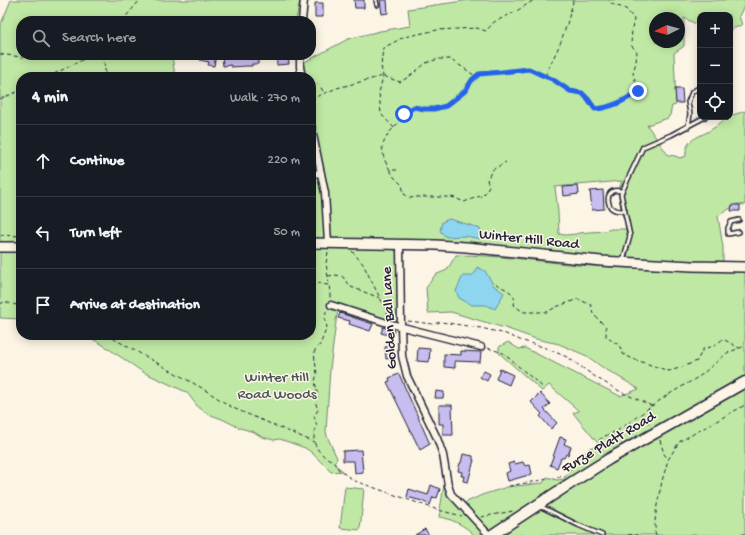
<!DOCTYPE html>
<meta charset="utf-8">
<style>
body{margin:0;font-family:"Gochi Hand",sans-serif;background:#20242c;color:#f1f3f6}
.controls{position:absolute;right:12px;top:12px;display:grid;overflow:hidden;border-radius:8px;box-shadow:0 2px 10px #0003}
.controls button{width:36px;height:36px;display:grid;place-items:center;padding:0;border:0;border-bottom:1px solid #363941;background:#171b24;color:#f1f3f6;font:20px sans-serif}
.compass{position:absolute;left:649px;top:12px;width:36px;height:36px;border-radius:50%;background:#171b24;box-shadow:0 2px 10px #0003;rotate:265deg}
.stop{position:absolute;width:12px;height:12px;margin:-9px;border:3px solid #2563eb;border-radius:50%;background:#fff}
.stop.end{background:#2563eb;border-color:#fff;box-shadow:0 1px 4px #0008}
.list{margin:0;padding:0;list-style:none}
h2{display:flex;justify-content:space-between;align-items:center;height:52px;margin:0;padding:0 16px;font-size:17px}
h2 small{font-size:13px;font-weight:400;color:#9ea1a6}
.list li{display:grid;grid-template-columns:26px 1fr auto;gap:12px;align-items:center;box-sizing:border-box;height:72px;padding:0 16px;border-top:1px solid #363941}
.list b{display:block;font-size:15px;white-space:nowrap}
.list em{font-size:13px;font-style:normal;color:#9ea1a6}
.icon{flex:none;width:22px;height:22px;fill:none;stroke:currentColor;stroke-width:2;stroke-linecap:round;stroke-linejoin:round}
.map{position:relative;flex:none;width:745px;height:535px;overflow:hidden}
.search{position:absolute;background:#171b24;box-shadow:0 2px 10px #0003;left:16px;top:16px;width:300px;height:44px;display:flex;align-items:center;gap:10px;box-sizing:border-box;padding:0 14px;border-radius:16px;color:#9ea1a6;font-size:15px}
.panel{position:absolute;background:#171b24;box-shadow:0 2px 10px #0003;left:16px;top:72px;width:300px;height:268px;border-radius:16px}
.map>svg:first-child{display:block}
.green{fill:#bfe8a4;stroke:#708570;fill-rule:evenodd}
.water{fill:#8ed6f0;stroke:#638ea8}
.building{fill:#c8bdef;stroke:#22223b}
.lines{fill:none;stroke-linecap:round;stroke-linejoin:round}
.lane-casing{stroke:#22223b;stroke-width:6}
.street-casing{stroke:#22223b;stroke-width:9}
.secondary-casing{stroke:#22223b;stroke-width:12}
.primary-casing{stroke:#22223b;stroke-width:13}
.path{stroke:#22223b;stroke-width:1;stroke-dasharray:4 3;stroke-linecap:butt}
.lane{stroke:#fcf5e5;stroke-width:3}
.street{stroke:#fcf5e5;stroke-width:6}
.secondary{stroke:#fcf5e5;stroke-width:9}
.primary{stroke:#fcf5e5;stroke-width:10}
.route{stroke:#2563eb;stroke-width:5}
.labels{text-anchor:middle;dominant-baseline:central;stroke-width:3;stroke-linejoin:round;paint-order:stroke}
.street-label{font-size:15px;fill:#22223b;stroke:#fcf5e5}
.park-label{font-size:15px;fill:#495455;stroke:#fcf5e5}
</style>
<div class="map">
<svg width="745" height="535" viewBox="0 0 745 535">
<rect width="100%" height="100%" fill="#fcf5e5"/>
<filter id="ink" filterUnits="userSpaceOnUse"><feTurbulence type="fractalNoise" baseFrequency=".025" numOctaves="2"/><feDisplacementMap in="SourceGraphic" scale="8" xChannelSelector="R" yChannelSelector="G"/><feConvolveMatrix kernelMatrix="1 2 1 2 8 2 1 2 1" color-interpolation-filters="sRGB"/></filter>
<g filter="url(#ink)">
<path class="green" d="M11 0H300L296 20 289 21H21V55H172L175 77H21V319L0 318V26Z
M470 0H745V4L739 16 742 25 730 30V15H700V26L684 18V46L674 53 676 105 672 106 670 115 668 118 647 125 668 155 675 156 680 158 686 156C684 138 701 137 712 129 718 126 722 121 727 117H730V116L745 111V205L737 204 718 216 723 247V264L645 259H624L332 239 321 172 311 117V77H303L301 64 348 39 380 31 410 26 408 9ZM655 18H679V42H655ZM622 181 618 191 622 215C626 219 627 224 627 229H611L605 231 589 232 579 233 576 234 565 235 559 234 558 212 555 187Z
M311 173H320L330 239 311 240Z
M311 247H390L394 249 397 253 399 320 397 330 341 310 337 314 330 369 326 431 327 436 337 458 334 464 343 471 331 472 311 452 305 448 280 439 274 440 262 437 254 432 240 428 222 419 208 414 198 407 188 394 186 392 143 372 100 343 90 338 77 335H311Z
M456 255C497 255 537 261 577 265 633 269 689 270 745 271V535H474C466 526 450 518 439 517L444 484 451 500 458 506 482 495 507 487 543 483 547 477 557 480 564 479 574 464 591 447H601L573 413 579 411 549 385 542 391 499 353V347L508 342 519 349 525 348 620 396 639 389 602 367 587 356 559 344 536 339 508 329 451 312 428 313 426 288 435 275 447 270Z
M345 487 364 489 360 530 340 528Z"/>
<path class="water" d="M449 219 473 226 480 229 482 239 465 236 446 237 440 231 442 222Z
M477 267 485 271 494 286 504 293 495 309 486 305H472L459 298 456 291 461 280 463 276H471L476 272Z"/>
<path class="building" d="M354 0H364V8H355Z
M380 0H387L388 13 382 14Z
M315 3H323V17H315Z
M201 55H216L214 66 208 65 209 62 200 60Z
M222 55H258V64H252V66H246L231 67V65L223 66Z
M276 55H288L289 64 277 65Z
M675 89H682L683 103H676Z
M578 186 579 194 564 196 563 187Z
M603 190 604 209 592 210 590 191Z
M732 205H740V211H731Z
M340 313 373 324 370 331 349 324 350 321 338 318Z
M383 327 394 331 392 336 381 333Z
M392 346 393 358 386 359 385 347Z
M418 348 430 349 429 362 417 361Z
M461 351 481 352 480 362 455 361V368L444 367V354L461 355Z
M500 369 513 375 509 385 496 379Z
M484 371 490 374 487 381 480 377Z
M399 374 430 444 420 450 387 382 390 381 389 378Z
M436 391 444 392 443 398H435Z
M540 393 550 404 544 409 557 423 551 429 540 416 542 414 531 402Z
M439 405H452L453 435H443V424H439Z
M560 437 566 439 564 444 571 447 568 455 566 454 564 458H561L557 468 550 465Z
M361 450 363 472 355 473 354 461H343V451Z
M463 454 473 456V460H474L468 482 463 481 464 476H461L462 472 458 471 460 463H461Z
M514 462 515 464 523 462 525 466 530 465 532 474 508 481 506 473 510 471 508 464Z
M431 485 440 489 437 498 433 497 430 505 422 501 407 497 409 489 428 495Z
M425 529 429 535H415Z"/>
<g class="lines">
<g class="lane-casing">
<path id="lane" d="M376 0 377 5
M688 127 690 114 688 102 692 92 700 87
M622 191C620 191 615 190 613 191 605 195 608 208 615 210 618 211 622 211 625 211
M739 220 731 222 728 228V234L739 232
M623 261 630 236 621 194 643 147 671 135 705 117
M539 507 544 508 578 525 602 535"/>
</g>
<g class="street-casing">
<path id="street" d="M302 21 304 0
M300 55V67L302 77
M311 125 325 193 328 243
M311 174 321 173
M400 244 401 327 402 356 407 376 437 438 443 455 448 485 451 494 489 535
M331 305 387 323 481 347"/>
</g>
<g class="secondary-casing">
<path id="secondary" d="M311 243 436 245 466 247 601 261 692 266 745 267
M0 247H21"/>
</g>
<g class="primary-casing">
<path id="primary" d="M492 535 574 481 609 459 745 382"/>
</g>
<path class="path" d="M122 21 140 0
M0 54 21 57 49 55
M103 55 106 77
M545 76 560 44 567 24 573 2 572 0
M48 77 92 55
M311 78 320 86 324 93
M0 99 10 95 21 90
M311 99 337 88 383 76 400 82 410 76 426 63 438 59H449L464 68 475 76
M394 128 381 114 380 103 379 93 383 76 381 66 383 48 404 37 437 30 477 28 486 31 494 22 515 12 534 0
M390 170 394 177 402 185 404 194 410 198 417 197H451L455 198 464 202 477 197 483 196 489 186 487 180 492 170 506 162
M397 170H390L384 159 382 146 388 134 398 123 404 114 414 107 424 109H434L446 106 465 91 471 80 479 74 502 72 529 69 544 76 552 79 571 91 582 93 588 99 595 109C611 108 625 101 638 91L633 73 636 62 637 52 631 45 632 29 634 19 626 9 612 4 609 0
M0 235 21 236
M352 251 363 264 380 298 386 309 388 316
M328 252 326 263 330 292V298
M328 276 335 275 342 276 351 287 380 298
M311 280 321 284 328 285
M496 284C506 290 517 292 514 305L519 309 524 312H547L556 307 578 299 591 305 593 314 606 327V337L619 345 623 354 633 359 669 371 680 368 697 361 703 349 714 346 723 339 739 348
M0 304 4 302 21 306
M326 311 325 321 327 327 320 345 316 348 314 353 317 374 315 381 318 397 315 401 318 410 314 416 317 426 314 433V442L318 450 325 457 333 461 339 470 355 481 438 510 462 516
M408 321 433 324 441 322 481 328 506 334 520 340 543 347 567 357 597 378 621 392 652 406
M107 335 202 388 233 408 314 442
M488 348 503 353 545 389
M642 415 651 426
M599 440 605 436 617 431 666 396 700 376 727 353 745 346
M660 440 664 454 668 459
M509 486 565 476
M481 517 513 511
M628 535 633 534 637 535
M656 535 655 532V521L657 505 662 481 668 460 679 442 745 405
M735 535 745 534"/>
<use href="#lane" class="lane"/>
<use href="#street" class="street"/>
<use href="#secondary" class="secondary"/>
<use href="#primary" class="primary"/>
</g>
</g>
<g class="lines" filter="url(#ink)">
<path class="route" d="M404 114 414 107 424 109H434L446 106 465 91 472 80 479 74 502 72 529 69 544 76 552 79 570 91 582 93 588 99 595 109C611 108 625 101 638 91"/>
</g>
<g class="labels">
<g class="street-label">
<text transform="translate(529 240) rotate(6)">Winter Hill Road</text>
<text transform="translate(390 318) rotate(-93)">Golden Ball Lane</text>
<text transform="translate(609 443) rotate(-31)">Furze Platt Road</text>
</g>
<g class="park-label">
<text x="277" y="378">Winter Hill<tspan x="277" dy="17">Road Woods</tspan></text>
</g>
</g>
</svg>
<div class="controls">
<button>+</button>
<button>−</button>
<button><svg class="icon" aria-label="locate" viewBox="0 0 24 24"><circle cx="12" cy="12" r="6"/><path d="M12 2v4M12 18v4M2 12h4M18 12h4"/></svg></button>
</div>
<svg class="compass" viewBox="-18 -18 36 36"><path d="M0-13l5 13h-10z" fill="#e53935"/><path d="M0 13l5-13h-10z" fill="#9ea1a6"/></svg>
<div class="stop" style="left:404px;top:114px"></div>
<div class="stop end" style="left:638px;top:91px"></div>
<div class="search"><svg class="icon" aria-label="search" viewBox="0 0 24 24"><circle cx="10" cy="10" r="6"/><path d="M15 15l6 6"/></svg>Search here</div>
<section class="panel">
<h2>4 min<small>Walk · 270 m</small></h2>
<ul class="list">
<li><svg class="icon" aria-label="ahead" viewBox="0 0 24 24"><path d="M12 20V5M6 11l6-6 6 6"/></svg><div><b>Continue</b></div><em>220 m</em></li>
<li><svg class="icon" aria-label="left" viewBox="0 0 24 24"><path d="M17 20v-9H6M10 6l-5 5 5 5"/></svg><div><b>Turn left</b></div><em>50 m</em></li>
<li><svg class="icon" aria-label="arrive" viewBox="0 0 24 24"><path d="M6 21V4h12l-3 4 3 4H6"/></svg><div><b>Arrive at destination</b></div></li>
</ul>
</section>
</div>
